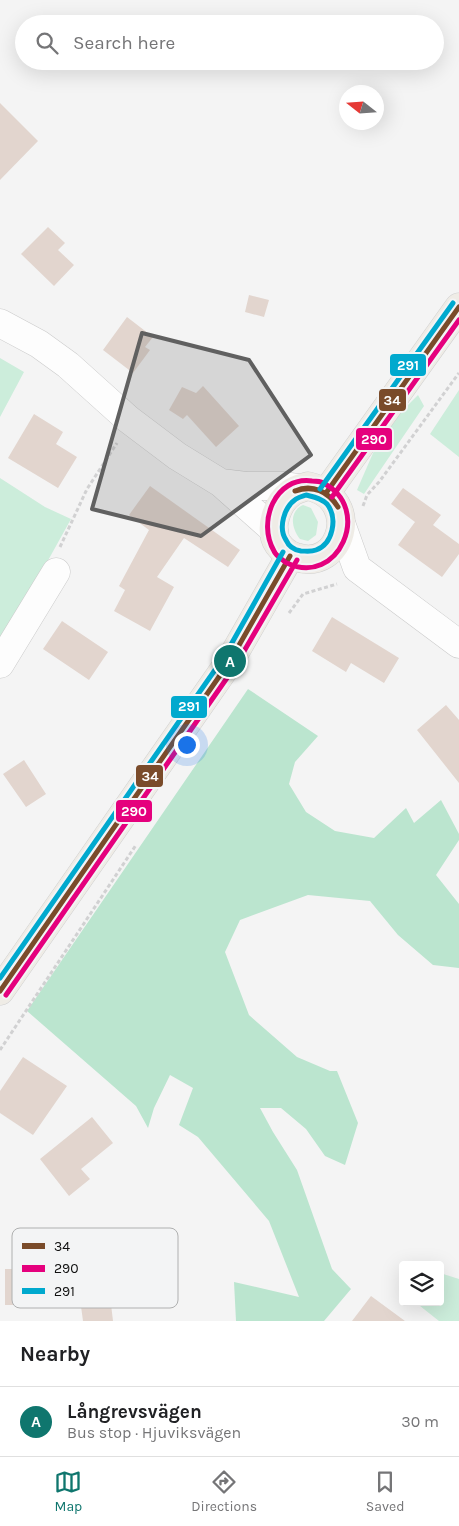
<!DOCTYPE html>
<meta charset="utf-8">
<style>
body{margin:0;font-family:Karla,sans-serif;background:#f2f2f2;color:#202124}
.controls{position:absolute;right:15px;bottom:15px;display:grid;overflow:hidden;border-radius:5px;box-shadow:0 5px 20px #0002}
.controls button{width:45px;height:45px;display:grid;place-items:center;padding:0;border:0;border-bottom:1px solid #e0e0e0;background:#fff;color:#202124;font:25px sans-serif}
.compass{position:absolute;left:339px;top:85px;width:45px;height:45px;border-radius:50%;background:#fff;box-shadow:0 5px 20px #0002;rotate:287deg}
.you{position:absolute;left:186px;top:744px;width:18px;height:18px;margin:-12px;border:4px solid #fff;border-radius:50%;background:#1a73e8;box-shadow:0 0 0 8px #1a73e833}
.badge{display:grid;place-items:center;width:32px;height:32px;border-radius:50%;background:#0f766e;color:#fff;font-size:16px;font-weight:700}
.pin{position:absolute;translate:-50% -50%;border:2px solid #fff;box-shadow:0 1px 5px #0006}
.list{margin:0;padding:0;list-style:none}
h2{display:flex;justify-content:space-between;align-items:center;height:65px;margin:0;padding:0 20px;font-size:21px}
h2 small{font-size:16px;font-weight:400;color:#757577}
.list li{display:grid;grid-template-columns:32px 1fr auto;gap:15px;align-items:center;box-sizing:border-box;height:70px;padding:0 20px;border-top:1px solid #e0e0e0}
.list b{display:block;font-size:19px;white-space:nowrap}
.list p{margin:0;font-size:16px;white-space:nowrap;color:#757577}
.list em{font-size:16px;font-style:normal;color:#757577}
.icon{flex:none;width:28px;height:28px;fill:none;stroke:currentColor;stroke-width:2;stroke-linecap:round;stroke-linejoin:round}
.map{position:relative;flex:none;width:459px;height:1321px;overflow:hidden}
.search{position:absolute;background:#fff;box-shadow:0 5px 20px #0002;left:15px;right:15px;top:15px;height:55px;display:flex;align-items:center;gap:12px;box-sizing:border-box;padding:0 18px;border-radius:28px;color:#757577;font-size:19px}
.sheet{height:135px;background:#fff}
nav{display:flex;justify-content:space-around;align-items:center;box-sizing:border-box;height:70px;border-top:1px solid #e0e0e0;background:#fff;font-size:14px;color:#757577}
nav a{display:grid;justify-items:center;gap:2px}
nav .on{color:#0f766e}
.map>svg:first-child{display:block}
.green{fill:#cceddb}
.forest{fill:#bbe5cf}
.building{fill:#e2d5ce}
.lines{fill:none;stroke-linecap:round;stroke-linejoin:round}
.minor-casing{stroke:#cbcbcb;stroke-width:29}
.major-casing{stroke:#d0d0d0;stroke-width:29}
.path{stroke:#d1d1d2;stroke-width:3;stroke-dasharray:4 2.5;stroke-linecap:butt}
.minor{stroke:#fdfdfd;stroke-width:28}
.major{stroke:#efece6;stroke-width:28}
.bus-1-casing{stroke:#f3f4f5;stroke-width:9}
.bus-2-casing{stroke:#f3f4f5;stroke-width:9}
.bus-3-casing{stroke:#f3f4f5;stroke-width:9}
.bus-1{stroke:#7a4b2a;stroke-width:5}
.bus-2{stroke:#e5007d;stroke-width:5}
.bus-3{stroke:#00a9ce;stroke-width:5}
.marked{fill:#606060;fill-opacity:0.2;stroke:#606060;stroke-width:4;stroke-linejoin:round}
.key{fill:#f3f4f5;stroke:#afb0b0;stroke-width:1}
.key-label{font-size:14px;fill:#101010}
.line-badge{stroke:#f3f4f5;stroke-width:2}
.badge-label{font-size:14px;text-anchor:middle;font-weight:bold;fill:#fff}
</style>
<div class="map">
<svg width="459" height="1321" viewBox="0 0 459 1321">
<rect width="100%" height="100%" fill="#f4f4f4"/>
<path class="green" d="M0 358 24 372 0 417Z
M459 390V457L430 434Z
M418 395 424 406 364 494 357 490 380 437 397 416Z
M0 478 45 507 71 519 0 647Z
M303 505 311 508 318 522 316 535 308 541 300 539C291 528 289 511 303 505Z
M440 1273 459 1279V1321H439L415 1302H440Z"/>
<path class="forest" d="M248 689 318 736 295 762 289 784 306 812 335 831 374 838 406 808 414 823 441 800 459 834V840L436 875 459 904V968L433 965 398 935 370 901 308 895 240 920 225 952 249 1015 297 1057 330 1071H337L358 1123 345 1165 325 1156 306 1129 281 1108H260L273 1132 297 1170 332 1269 351 1289 324 1321H236L234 1282 299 1297 269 1221 198 1137 179 1125 193 1088 170 1075 154 1108 148 1128 136 1106 27 1011Z"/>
<path class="building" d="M0 103 38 141 0 180Z
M48 227 65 243 58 250 74 265 54 286 21 254Z
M249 295 269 300 264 317 245 312Z
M127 317 153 337 145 347 150 350 133 373 103 350Z
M203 386 239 426 216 447 187 415 183 419 169 410 182 387 196 393Z
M34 414 63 432 56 444 77 457 58 488 8 458Z
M150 486 240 550 228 567 184 538 157 577 174 587 150 631 114 611 125 590 119 586 149 530 129 515Z
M403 488 441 515 433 525 459 544V554L442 577 398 545 415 522 391 504Z
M332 617 399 658 384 683 351 663 346 672 312 651Z
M62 621 108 652 89 680 43 649Z
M446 705 459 720V783L417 730Z
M24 760 46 794 26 807 3 774Z
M23 1057 67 1086 33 1135 0 1113V1091Z
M92 1117 113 1143 81 1169 90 1179 69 1196 40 1159Z
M140 1228 167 1247 157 1263 129 1245Z
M5 1269H63V1305H5Z
M110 1296 113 1321H83L80 1299Z
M371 1296 405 1321H352Z"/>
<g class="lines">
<g class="minor-casing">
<path id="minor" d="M0 323 39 344 68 365 128 419 177 456 221 483 274 530
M221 483 246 486H285L298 488
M342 526 357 568 459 644
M0 664 56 572"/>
</g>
<g class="major-casing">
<path id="major" d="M308 486C364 499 341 573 296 557 288 555 283 551 278 544 268 529 277 503 291 493 296 489 302 488 308 486Z
M326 493 459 307
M0 991 230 661 290 556"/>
</g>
<path class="path" d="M363 506 367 495 379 482 459 373
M60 547 87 489 117 443
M289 613 303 594 337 584
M0 1050 136 845"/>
<use href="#minor" class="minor"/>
<use href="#major" class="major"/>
<g class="bus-1-casing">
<path id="bus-1" d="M295 491C312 483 329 492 338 507
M295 491C314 485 327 491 338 507
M326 493 459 307
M0 991 230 661 290 556"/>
</g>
<g class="bus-2-casing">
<path id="bus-2" d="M332 497 459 320
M285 562C281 558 276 556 274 551 257 522 275 476 312 481 316 481 320 481 323 483 374 508 338 588 287 563
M6 995 236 665 297 560"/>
</g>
<g class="bus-3-casing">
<path id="bus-3" d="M320 489 453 303
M306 495C314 497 321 498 327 504 338 518 333 544 316 550 311 552 306 551 301 551 294 550 289 547 286 540 278 528 284 507 296 499 299 497 303 496 306 495Z
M0 978 224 657 283 552"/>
</g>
<use href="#bus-1" class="bus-1"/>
<use href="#bus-2" class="bus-2"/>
<use href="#bus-3" class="bus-3"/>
</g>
<path class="marked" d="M142 333 249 360 311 455 201 536 92 509Z"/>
<rect x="12" y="1228" width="166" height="80" rx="8" class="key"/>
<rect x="22" y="1243" width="23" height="6" fill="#7a4b2a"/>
<rect x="22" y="1265" width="23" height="7" fill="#e5007d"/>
<rect x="22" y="1288" width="23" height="6" fill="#00a9ce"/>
<g class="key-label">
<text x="54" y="1251">34</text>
<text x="54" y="1273">290</text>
<text x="54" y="1296">291</text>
</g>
<g class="line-badge">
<rect x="389" y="353" width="38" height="24" rx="5" fill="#00a9ce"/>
<rect x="378" y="388" width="29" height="24" rx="5" fill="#7a4b2a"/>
<rect x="355" y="427" width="38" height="24" rx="5" fill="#e5007d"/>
<rect x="170" y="695" width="38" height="24" rx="5" fill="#00a9ce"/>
<rect x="135" y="764" width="29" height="24" rx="5" fill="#7a4b2a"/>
<rect x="115" y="799" width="38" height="24" rx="5" fill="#e5007d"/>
</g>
<g class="badge-label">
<text x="408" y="370">291</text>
<text x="392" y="405">34</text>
<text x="374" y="444">290</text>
<text x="189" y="711">291</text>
<text x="150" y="781">34</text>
<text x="134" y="816">290</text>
</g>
</svg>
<div class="controls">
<button><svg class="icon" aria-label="layers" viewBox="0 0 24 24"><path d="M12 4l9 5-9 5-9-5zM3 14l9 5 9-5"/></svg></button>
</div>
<svg class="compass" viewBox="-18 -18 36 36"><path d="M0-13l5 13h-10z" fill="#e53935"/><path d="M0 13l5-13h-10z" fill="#757577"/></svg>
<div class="you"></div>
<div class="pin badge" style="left:230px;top:661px">A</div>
<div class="search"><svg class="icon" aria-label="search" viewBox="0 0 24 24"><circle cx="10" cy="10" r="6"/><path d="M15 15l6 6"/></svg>Search here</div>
</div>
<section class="sheet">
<h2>Nearby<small></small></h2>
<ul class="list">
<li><span class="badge">A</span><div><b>Långrevsvägen</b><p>Bus stop · Hjuviksvägen</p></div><em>30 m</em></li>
</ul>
</section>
<nav>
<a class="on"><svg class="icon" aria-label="map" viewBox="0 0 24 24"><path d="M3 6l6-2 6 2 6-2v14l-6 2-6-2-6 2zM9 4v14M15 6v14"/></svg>Map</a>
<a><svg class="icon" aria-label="directions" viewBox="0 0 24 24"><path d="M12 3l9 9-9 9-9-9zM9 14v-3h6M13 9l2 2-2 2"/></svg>Directions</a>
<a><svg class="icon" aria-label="saved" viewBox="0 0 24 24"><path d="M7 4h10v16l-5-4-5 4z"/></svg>Saved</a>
</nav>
